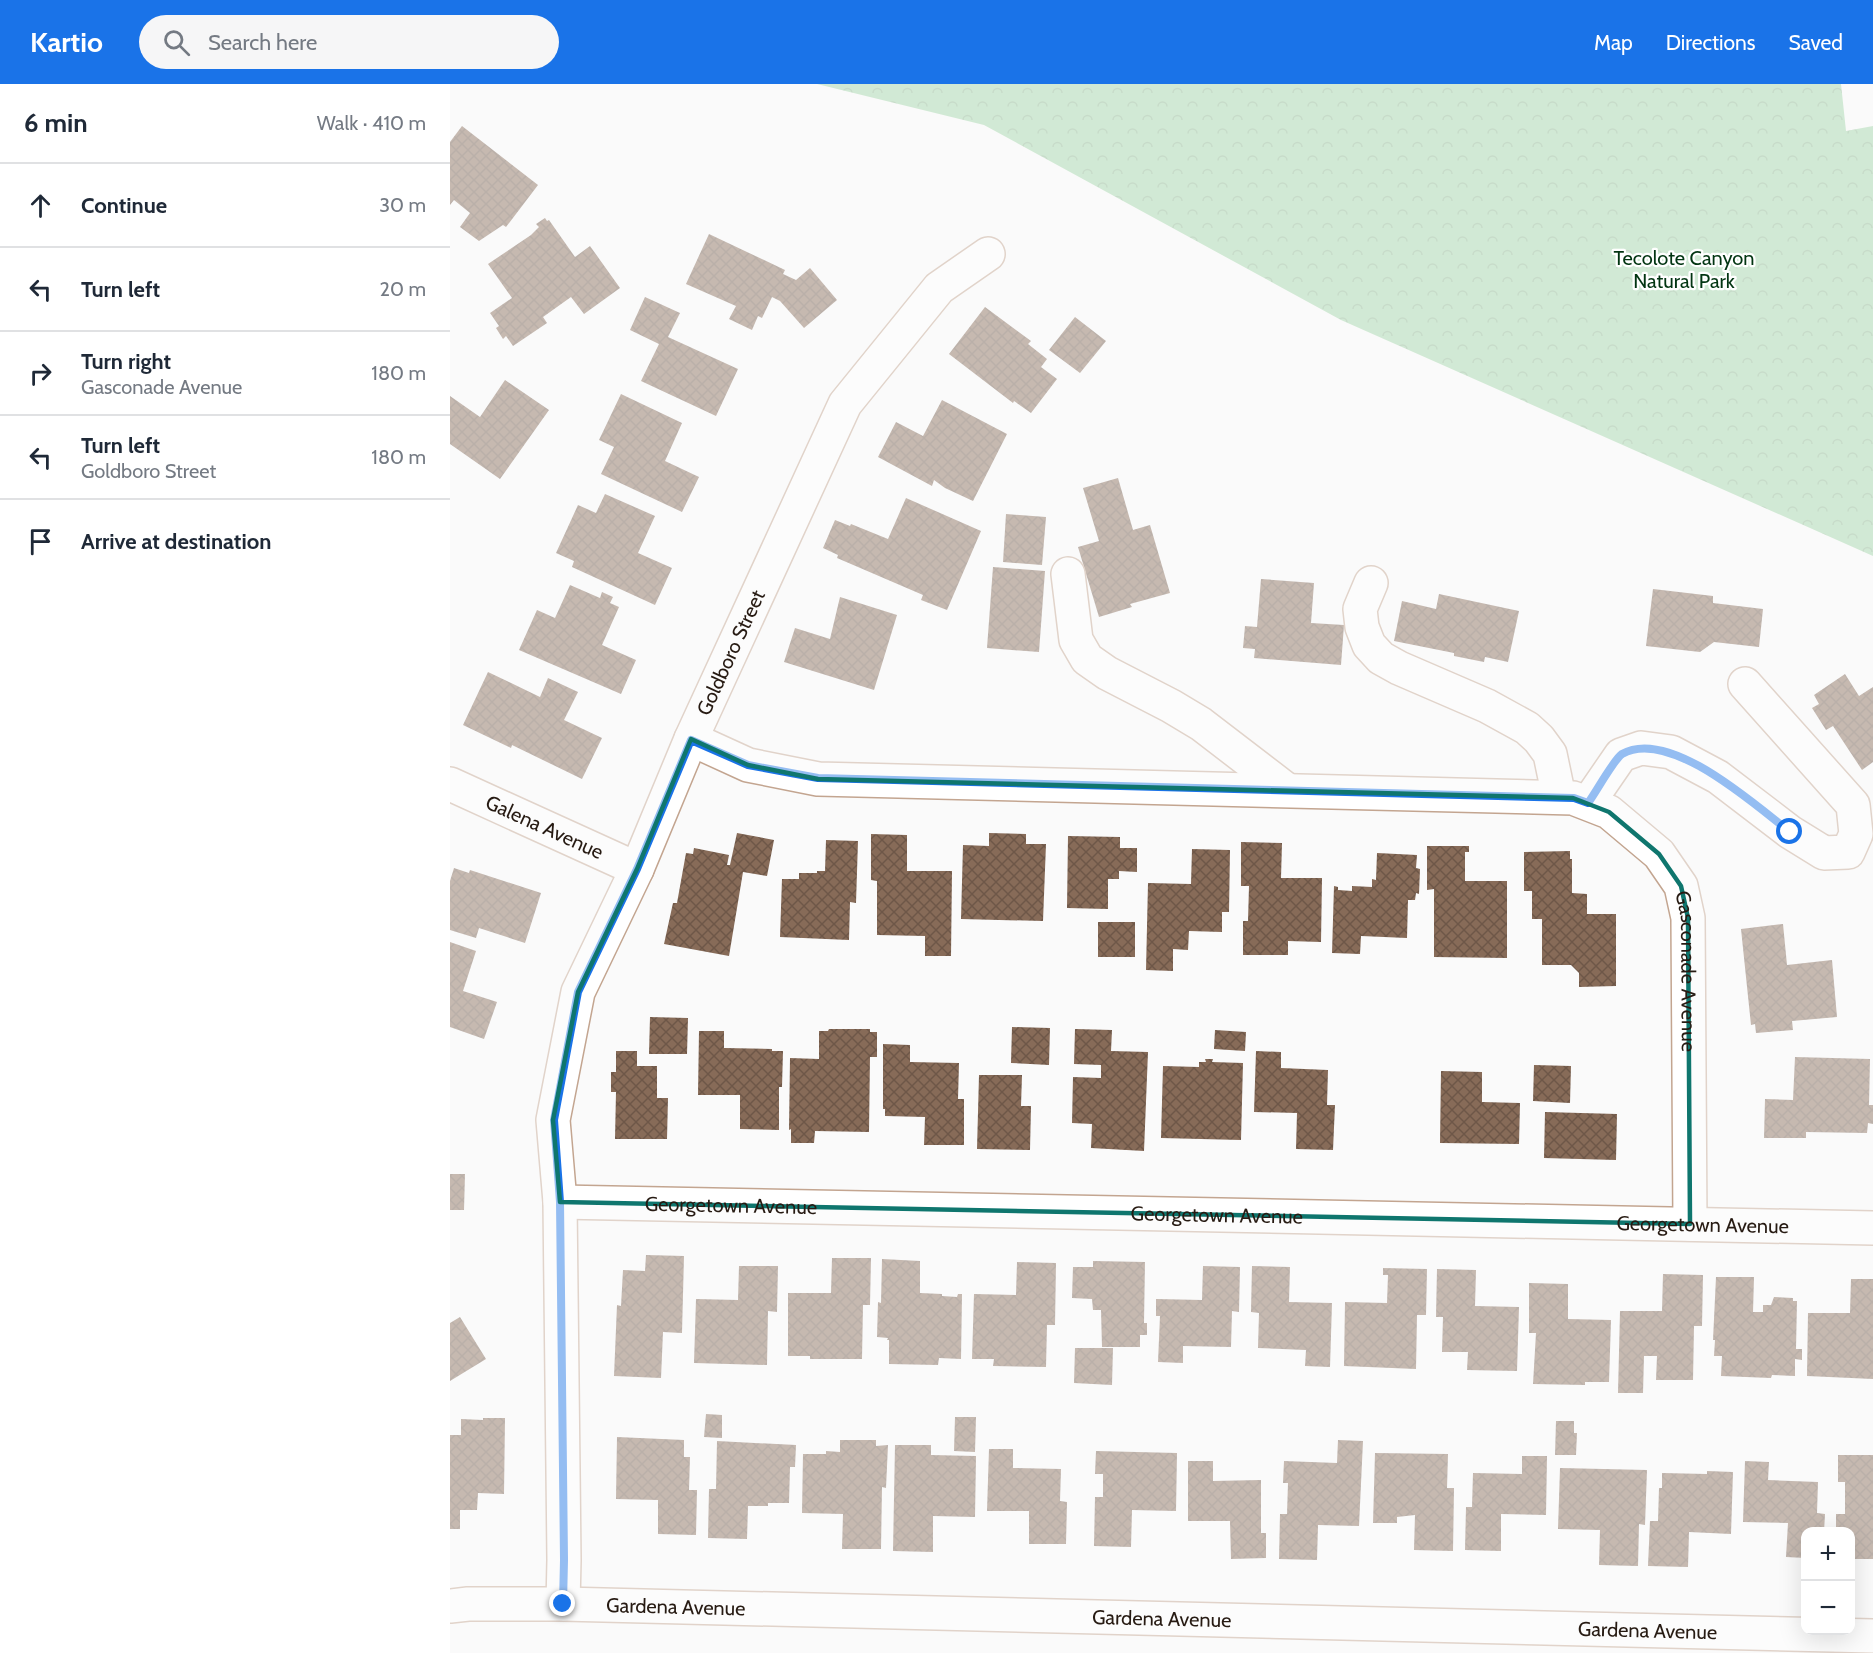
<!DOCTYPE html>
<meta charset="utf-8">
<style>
body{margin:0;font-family:Cabin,sans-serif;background:#f6f6f7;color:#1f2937}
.controls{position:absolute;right:18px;bottom:18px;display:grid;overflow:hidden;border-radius:12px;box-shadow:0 6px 24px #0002}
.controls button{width:54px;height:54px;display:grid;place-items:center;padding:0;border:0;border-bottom:2px solid #e0e1e3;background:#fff;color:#1f2937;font:30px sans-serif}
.stop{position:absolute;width:18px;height:18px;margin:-14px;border:4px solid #1a73e8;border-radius:50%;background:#fff}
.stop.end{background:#1a73e8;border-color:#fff;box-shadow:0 2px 6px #0008}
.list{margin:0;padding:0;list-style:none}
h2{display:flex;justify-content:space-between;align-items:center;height:78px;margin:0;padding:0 24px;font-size:26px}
h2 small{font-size:20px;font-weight:400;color:#747a83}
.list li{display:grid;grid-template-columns:39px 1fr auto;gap:18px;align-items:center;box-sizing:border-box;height:84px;padding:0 24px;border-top:2px solid #e0e1e3}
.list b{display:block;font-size:22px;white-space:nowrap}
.list p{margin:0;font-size:20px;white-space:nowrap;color:#747a83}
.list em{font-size:20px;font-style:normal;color:#747a83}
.icon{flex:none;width:33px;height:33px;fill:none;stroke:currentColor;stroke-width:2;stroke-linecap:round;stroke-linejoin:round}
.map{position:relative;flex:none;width:1423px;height:1569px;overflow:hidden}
header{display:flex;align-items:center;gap:36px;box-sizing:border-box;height:84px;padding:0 30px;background:#1a73e8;color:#fff}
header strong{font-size:28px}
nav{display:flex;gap:33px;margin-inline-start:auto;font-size:21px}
.search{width:420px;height:54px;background:#f6f6f7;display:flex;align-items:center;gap:15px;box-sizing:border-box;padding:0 21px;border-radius:33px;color:#747a83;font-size:22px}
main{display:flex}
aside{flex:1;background:#fff}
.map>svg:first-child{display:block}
.park{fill:url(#park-crowns)}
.building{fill:url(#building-cross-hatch)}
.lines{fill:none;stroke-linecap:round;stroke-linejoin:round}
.minor-casing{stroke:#c3a590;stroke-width:36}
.minor{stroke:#fff;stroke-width:33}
.route{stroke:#1a73e8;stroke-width:8}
.marked{fill:none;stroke:#0f766e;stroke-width:4.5;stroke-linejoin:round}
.labels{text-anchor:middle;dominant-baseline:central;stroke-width:4.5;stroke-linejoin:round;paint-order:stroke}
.park-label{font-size:20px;fill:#023512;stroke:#fff}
.street-label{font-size:20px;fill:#271b13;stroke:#fff}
</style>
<header>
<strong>Kartio</strong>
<div class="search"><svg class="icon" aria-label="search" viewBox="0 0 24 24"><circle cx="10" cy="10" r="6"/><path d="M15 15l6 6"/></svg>Search here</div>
<nav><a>Map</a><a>Directions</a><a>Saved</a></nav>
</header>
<main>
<aside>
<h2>6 min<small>Walk · 410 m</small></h2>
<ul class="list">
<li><svg class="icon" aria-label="ahead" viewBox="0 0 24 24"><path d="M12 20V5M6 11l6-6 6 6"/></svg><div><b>Continue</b></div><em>30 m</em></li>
<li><svg class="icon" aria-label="left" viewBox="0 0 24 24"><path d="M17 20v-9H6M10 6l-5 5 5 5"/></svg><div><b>Turn left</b></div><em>20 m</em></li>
<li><svg class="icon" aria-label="right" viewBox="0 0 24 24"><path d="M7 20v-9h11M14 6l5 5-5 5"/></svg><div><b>Turn right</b><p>Gasconade Avenue</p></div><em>180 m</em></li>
<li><svg class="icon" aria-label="left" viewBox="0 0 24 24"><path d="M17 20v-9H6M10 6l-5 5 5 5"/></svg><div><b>Turn left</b><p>Goldboro Street</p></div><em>180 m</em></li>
<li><svg class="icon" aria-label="arrive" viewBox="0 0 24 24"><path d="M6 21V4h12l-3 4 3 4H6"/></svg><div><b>Arrive at destination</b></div></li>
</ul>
</aside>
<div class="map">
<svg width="1423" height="1569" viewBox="0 0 1423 1569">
<defs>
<pattern id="park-crowns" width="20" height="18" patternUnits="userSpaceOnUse" patternTransform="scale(1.5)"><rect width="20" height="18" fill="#a1d6a8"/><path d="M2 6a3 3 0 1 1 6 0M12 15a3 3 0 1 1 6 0" fill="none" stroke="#8bb790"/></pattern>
<pattern id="building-cross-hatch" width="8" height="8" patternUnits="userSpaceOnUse" patternTransform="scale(1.5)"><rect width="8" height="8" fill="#876b58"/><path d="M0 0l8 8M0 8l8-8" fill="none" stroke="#6e5748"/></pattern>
</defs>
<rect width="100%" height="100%" fill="#fafafa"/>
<path class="park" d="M367 0H1391L1396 47 1423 42V472L891 236 534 41Z"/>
<path class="building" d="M12 42 88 101 56 143 53 141 29 157 10 143 20 129 4 116 0 121V58Z
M95 134 97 137 99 136 125 173 140 162 170 204 134 230 121 213 93 233 97 239 63 262 56 252 53 255 46 244 49 242 40 229 62 214 38 180 81 151 89 143 86 140Z
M259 150 335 186 333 190 346 196 360 184 387 216 354 244 330 217 322 213 312 234 308 232 302 246 279 235 286 222 236 200Z
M195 213 230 229 218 253 288 285 266 332 191 297 209 260 180 246Z
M535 223 581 257 578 260 597 275 591 283 607 295 581 329 564 317 563 319 499 270Z
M625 233 656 257 630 289 599 266Z
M55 296 99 326 50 395 0 360V312L30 333Z
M171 310 232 339 215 377 249 393 232 428 151 390 164 363 149 356Z
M492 316 557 350 523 417 495 404 484 396 482 402 428 373 446 338 473 352Z
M668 394 683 446 700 441 720 509 680 520 682 523 649 533 628 463 649 457 633 404Z
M155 410 205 432 188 469 222 484 205 521 122 483 124 477 106 469 128 421 146 429Z
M456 414 531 447 497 526 471 516 473 511 387 474 388 471 373 464 385 436 400 442 401 440 438 455Z
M556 430 596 433 592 481 553 478Z
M543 483 595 487 589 568 537 564Z
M811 495 864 499 861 539 894 541 891 581 804 574 805 565 793 564 795 542 807 543Z
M120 501 150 514 152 508 163 513 160 519 169 523 152 561 186 576 171 610 69 566 87 526 105 534Z
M1203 505 1263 512V519L1313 525 1309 563 1264 558 1250 568 1196 562Z
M989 510 1069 527 1058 578 1035 573 1034 578 1004 572V569L944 557 952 517 986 525Z
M390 513 447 531 424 606 334 578 345 544 380 555Z
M38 588 90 613 98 594 128 608 114 636 152 654 132 695 62 661 61 664 13 641Z
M1395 590 1409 612 1423 603V678L1412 686 1383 642 1376 646 1362 624 1369 620 1364 611Z
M287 749 324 756 317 792 293 788 279 872 214 860 223 819H227L236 769 243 770 244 764 279 771 277 781H280Z
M539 749 576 750V760H596L593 837 511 835 513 761 539 762Z
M421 750 457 751V787H502L501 872H475V852L427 851V797L421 796Z
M618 752 670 753V764H687V788L669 787V795H658V825L617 824Z
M376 756 408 757 406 819 400 818 399 856 330 853 332 795H349V789H367V787H375Z
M791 758 832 759 831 794H872L871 858 838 857V871H793V837H798L799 802H791Z
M977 762H1019V768H1015V797H1057V874L984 873V805L977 806Z
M742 765 780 766 779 828H772V848L739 847 738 866 723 865V887L696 886 698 799 741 800Z
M1120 767V775H1122V809L1137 810V830H1166V902L1129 903V889L1121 881H1092V835H1082V807H1074V768Z
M927 769 967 771 966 784 970 785 969 810 966 809 965 816H958L957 854 911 852 910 870 882 869 884 802 888 803V806L902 807V802L922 803V795L926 796Z
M4 784 19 789 20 786 91 809 75 859 29 844 26 854 0 846V797Z
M648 838H685V873H648Z
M1333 840 1337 881 1382 876 1387 933 1342 937 1343 946 1306 949 1305 940 1301 941 1291 845Z
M0 858 26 867 13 907 47 918 34 955 0 943Z
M200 933 238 934 237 970H199Z
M562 943 600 944 599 981 561 979Z
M379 945H420V948H427V973H420L419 1048 365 1047 364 1059H341V1045L339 1046 340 974 369 975V947H378Z
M625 945 662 946 661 967 698 968 694 1067 641 1064 642 1040 622 1039 623 993 651 994V981L624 980Z
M765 946 796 948 795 967 764 965Z
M249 947H274V964L322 965V967H333L332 1003H329V1046L290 1045V1011H248Z
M433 960 460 961V978L509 979 508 1015H514V1061H474L475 1033 435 1032V1025H433Z
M166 967H187V982H207V1014H218L217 1055H165L166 1008H161V988H166Z
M806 967 831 968V984L878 986 877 1021H885L883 1066 846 1065 847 1029 804 1028Z
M1345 973 1420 975 1419 1021H1423V1040L1418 1039 1417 1049 1356 1048V1054H1314L1315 1015 1343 1016Z
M755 975H763L762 978 793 979 791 1056 711 1054 713 982 749 983V978H756Z
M1084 981 1121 982 1120 1019 1083 1017Z
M991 987 1032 988V1018L1070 1019 1069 1060 990 1059Z
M529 991H572L571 1022H581L580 1066 527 1065Z
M1095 1028 1167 1030 1166 1076 1094 1074Z
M0 1090H15L14 1126H0Z
M196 1171 234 1172 232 1249 213 1248 211 1294 164 1292 167 1221 171 1222 173 1186 195 1187Z
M382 1174H421L420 1221H413L412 1275H360V1272H338V1209H381Z
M432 1175 470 1177V1209L492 1210V1212L507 1213 508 1210H512L511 1275 489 1274 488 1281 439 1280V1256H437L438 1254 427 1253 428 1218 431 1219Z
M643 1177 695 1178 694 1239H697V1251H690V1263H652L651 1226H643L642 1215 622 1214 623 1183H643Z
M567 1178 606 1179 605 1241H597L596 1283 543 1282 544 1275H522L524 1210 566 1211Z
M289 1182H328L327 1228 318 1227 317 1281 244 1279 246 1215 288 1216Z
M753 1182 790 1183 789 1228 782 1227 781 1263 733 1262V1279L708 1278 710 1232H706V1215L752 1216Z
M802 1182 840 1183 839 1218 882 1219 880 1283 855 1282 856 1266 808 1264 809 1229 801 1228Z
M933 1184 977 1185 976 1231H967L966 1285 894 1282 895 1218 937 1219 938 1191H933Z
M987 1185 1026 1186 1025 1222 1069 1223 1067 1287 1017 1286 1018 1268H992L993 1233H986Z
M1213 1190 1253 1191 1252 1242H1244L1243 1296H1206L1207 1272H1194L1193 1309H1168L1170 1227H1212Z
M1266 1193H1304L1303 1228H1313V1221H1321L1324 1213 1343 1214V1217H1347L1346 1265H1352V1276L1345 1275V1292L1322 1291 1321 1294 1271 1292 1272 1272H1264L1265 1256H1263Z
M1401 1195H1423V1295L1357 1292 1358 1229H1400Z
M1079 1199 1118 1200V1235L1161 1236 1159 1298H1135V1301L1083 1300 1086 1249H1079Z
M10 1233 36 1275 0 1297V1239Z
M625 1264H663L662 1301 624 1299Z
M256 1330 272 1331V1354L254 1353Z
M505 1333H526L525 1368 504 1367Z
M33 1334H55L54 1410 28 1409 27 1426H10V1445H0V1351H11V1335L33 1336Z
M1106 1337H1124V1349H1127L1126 1371H1105Z
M167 1353 234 1356V1373H240L239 1406H247L246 1451 208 1450V1416L166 1415Z
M390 1356H426V1362L438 1361 436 1404 432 1403 431 1465H392L393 1430 352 1429 353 1370H376V1367L390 1368Z
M888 1356 913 1357 909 1442 868 1441 867 1476 829 1475 830 1430H837L838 1399H833L834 1377 887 1379Z
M267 1357 346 1361 345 1383H340L339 1419H318V1422H298L297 1455 258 1454 259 1405H266Z
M445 1361H481V1371L526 1372 525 1433 483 1432V1468L443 1467Z
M539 1365H563V1384L611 1385 610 1417 617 1418 616 1460H579V1427H537Z
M646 1367 727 1369 726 1427 682 1426 681 1463 644 1462 645 1413H653V1390H645Z
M925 1369 998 1370 997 1404H1004L1003 1467 964 1466 965 1431 947 1433V1439H923Z
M1388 1371H1423V1475H1400V1448H1386V1430H1395V1398H1388Z
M1072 1372H1097L1096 1431 1051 1430V1467L1015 1466 1016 1423H1022L1023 1389 1072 1390Z
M738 1377H763V1397L811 1396V1449H816V1474L781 1475 780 1437H738Z
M1295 1377 1319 1378 1318 1396 1368 1398 1367 1429 1375 1430 1374 1448H1356V1474L1336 1473 1338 1439 1293 1438Z
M1110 1384 1197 1386 1195 1441 1189 1440 1188 1482 1149 1481 1150 1446 1108 1445Z
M1257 1387 1283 1388 1281 1450 1239 1448 1238 1483 1198 1482 1200 1437H1208L1209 1404H1212V1389L1257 1390Z"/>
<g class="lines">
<g class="minor-casing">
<g id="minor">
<path d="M618 490 626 556 637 575 657 589 721 622 751 640 837 706"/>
<path d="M921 499 910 525 912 543 919 561 931 574 949 584 1037 622 1077 644 1089 655 1100 670 1109 713"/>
<path id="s1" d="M241 655 298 681 368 695 1123 714 1159 728 1209 770 1231 802 1238 834 1240 1140"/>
<path id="s2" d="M0 700 187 785"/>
<path d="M1138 719 1171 671 1191 664 1221 668 1268 693 1340 748 1374 769 1398 768 1406 750 1403 721 1295 600"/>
<path id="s3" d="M110 1118 1423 1144"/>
<path id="s4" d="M113 1520 114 1476 110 1118 103 1036 128 908 187 785 241 655 395 320 489 204 538 170"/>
<path id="s5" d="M0 1522 18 1520H113L1423 1552"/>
</g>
</g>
<use href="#minor" class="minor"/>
</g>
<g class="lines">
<path class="route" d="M113 1520 114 1476 110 1118 104 1036 128 908 187 785 241 656 298 681 368 694 1124 714 1138 719C1145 710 1164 675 1172 670 1219 643 1305 721 1340 748"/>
</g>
<path d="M0 0H1423V1569H0ZM241 655 298 681 368 695 1123 714 1159 728 1209 770 1231 802 1238 834 1240 1140 110 1118 103 1036 128 908 187 785Z" fill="#fafafa" fill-opacity=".55" fill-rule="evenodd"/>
<path class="marked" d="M241 655 298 681 368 695 1123 714 1159 728 1209 770 1231 802 1238 834 1240 1140 110 1118 103 1036 128 908 187 785Z"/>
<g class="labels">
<g class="park-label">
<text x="1234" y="174">Tecolote Canyon<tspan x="1234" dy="23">Natural Park</tspan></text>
</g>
<g class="street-label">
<text stroke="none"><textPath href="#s4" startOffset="987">Goldboro Street</textPath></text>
<text stroke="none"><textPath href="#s2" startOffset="104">Galena Avenue</textPath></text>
<text stroke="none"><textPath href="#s1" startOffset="1118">Gasconade Avenue</textPath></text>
<text stroke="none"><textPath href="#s3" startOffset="171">Georgetown Avenue</textPath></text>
<text stroke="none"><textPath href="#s3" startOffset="657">Georgetown Avenue</textPath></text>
<text stroke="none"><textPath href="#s3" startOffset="1143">Georgetown Avenue</textPath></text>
<text stroke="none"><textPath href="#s5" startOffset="226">Gardena Avenue</textPath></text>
<text stroke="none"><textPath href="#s5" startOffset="712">Gardena Avenue</textPath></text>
<text stroke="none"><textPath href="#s5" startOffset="1198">Gardena Avenue</textPath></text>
</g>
</g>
</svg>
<div class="controls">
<button>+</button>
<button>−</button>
</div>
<div class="stop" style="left:1340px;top:748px"></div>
<div class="stop end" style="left:113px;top:1520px"></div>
</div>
</main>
